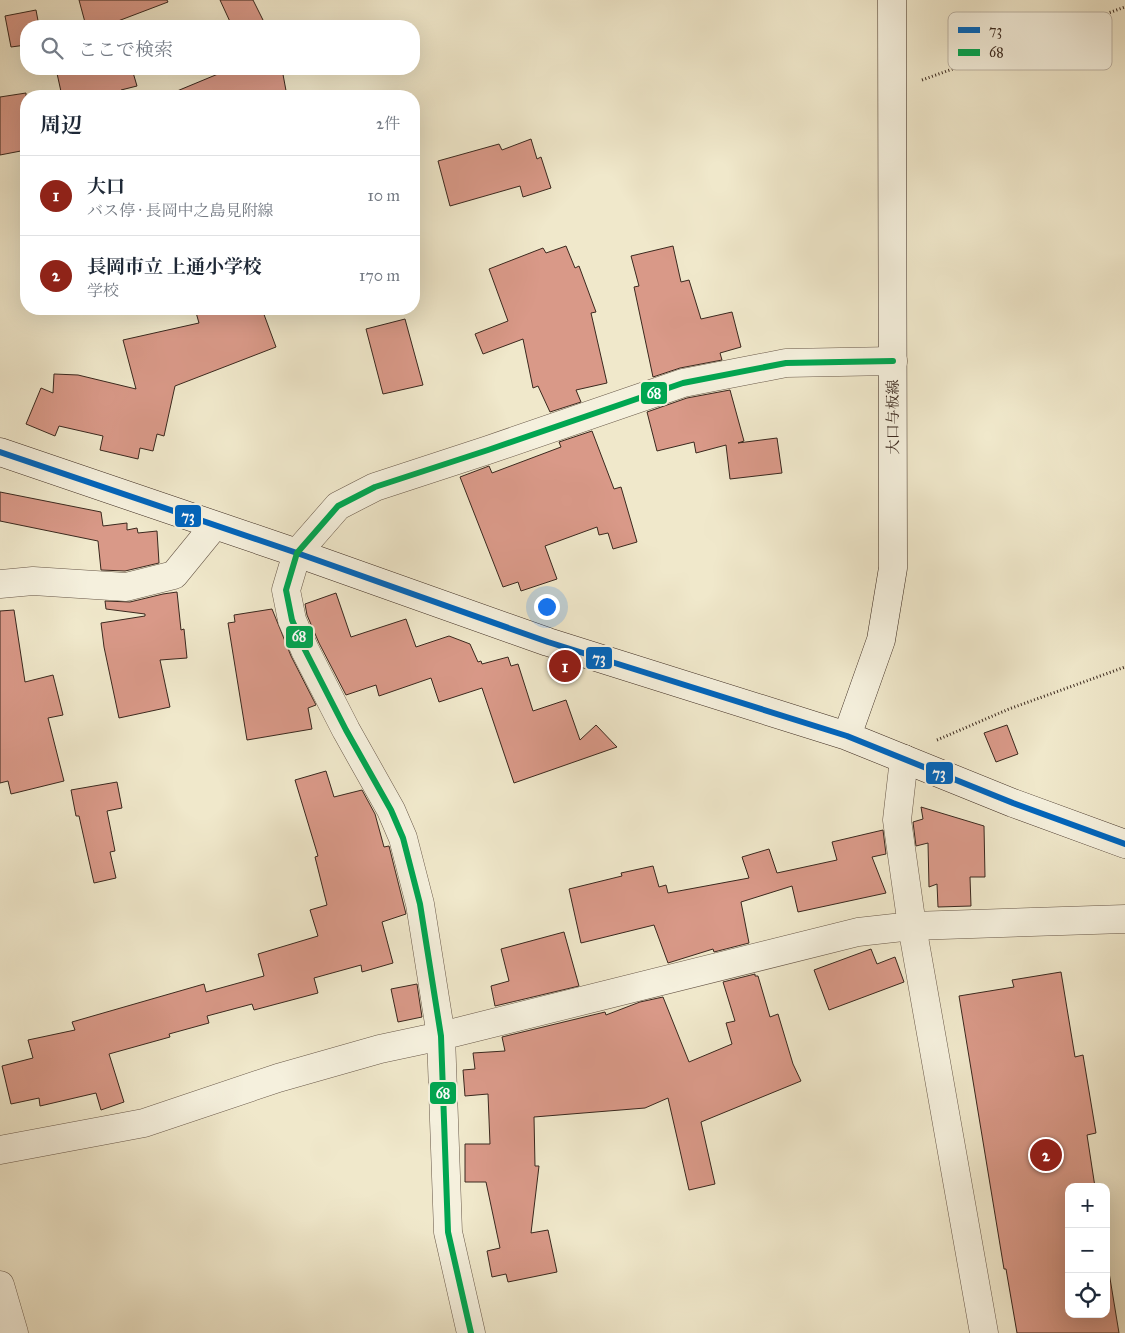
<!DOCTYPE html>
<html lang="ja">
<meta charset="utf-8">
<style>
body{margin:0;font-family:"IM FELL Great Primer","Noto Serif JP",serif;background:#f6f6f7;color:#1f2937}
.controls{position:absolute;right:15px;bottom:15px;display:grid;overflow:hidden;border-radius:10px;box-shadow:0 5px 20px #0002}
.controls button{width:45px;height:45px;display:grid;place-items:center;padding:0;border:0;border-bottom:1px solid #e0e1e3;background:#fff;color:#1f2937;font:25px sans-serif}
.you{position:absolute;left:546px;top:606px;width:18px;height:18px;margin:-12px;border:4px solid #fff;border-radius:50%;background:#1a73e8;box-shadow:0 0 0 8px #1a73e833}
.badge{display:grid;place-items:center;width:32px;height:32px;border-radius:50%;background:#8f2418;color:#fff;font-size:16px;font-weight:700}
.pin{position:absolute;translate:-50% -50%;border:2px solid #fff;box-shadow:0 1px 5px #0006}
.list{margin:0;padding:0;list-style:none}
h2{display:flex;justify-content:space-between;align-items:center;height:65px;margin:0;padding:0 20px;font-size:21px}
h2 small{font-size:16px;font-weight:400;color:#747a83}
.list li{display:grid;grid-template-columns:32px 1fr auto;gap:15px;align-items:center;box-sizing:border-box;height:80px;padding:0 20px;border-top:1px solid #e0e1e3}
.list b{display:block;font-size:19px;white-space:nowrap}
.list p{margin:0;font-size:16px;white-space:nowrap;color:#747a83}
.list em{font-size:16px;font-style:normal;color:#747a83}
.icon{flex:none;width:28px;height:28px;fill:none;stroke:currentColor;stroke-width:2;stroke-linecap:round;stroke-linejoin:round}
.map{position:relative;flex:none;width:1125px;height:1333px;overflow:hidden}
.search{position:absolute;background:#fff;box-shadow:0 5px 20px #0002;left:20px;top:20px;width:400px;height:55px;display:flex;align-items:center;gap:12px;box-sizing:border-box;padding:0 18px;border-radius:20px;color:#747a83;font-size:19px}
.panel{position:absolute;background:#fff;box-shadow:0 5px 20px #0002;left:20px;top:90px;width:400px;height:225px;border-radius:20px}
.map>svg:first-child{display:block}
.building{fill:#d99988;stroke:#3a281e}
.lines{fill:none;stroke-linecap:round;stroke-linejoin:round}
.street-casing{stroke:#685849;stroke-width:29}
.secondary-casing{stroke:#3a281e;stroke-width:29}
.path{stroke:#3a281e;stroke-width:3;stroke-dasharray:1 2.5;stroke-linecap:butt}
.street{stroke:#f5f0dd;stroke-width:28}
.secondary{stroke:#f5f0dd;stroke-width:28}
.bus-1-casing{stroke:#f5f0dd;stroke-width:10}
.bus-2-casing{stroke:#f5f0dd;stroke-width:10}
.bus-1{stroke:#0065bd;stroke-width:6}
.bus-2{stroke:#00a651;stroke-width:6}
.labels{text-anchor:middle;dominant-baseline:central;stroke-width:5;stroke-linejoin:round;paint-order:stroke}
.street-label{font-size:15px;fill:#3a281e;stroke:#f5f0dd}
.key{fill:#f5f0dd;stroke:#bdb4a4;stroke-width:1}
.key-label{font-size:14px;fill:#3a281e}
.line-badge{stroke:#f5f0dd;stroke-width:2}
.badge-label{font-size:14px;text-anchor:middle;font-weight:bold;fill:#fff}
</style>
<div class="map">
<svg width="1125" height="1333" viewBox="0 0 1125 1333">
<rect width="100%" height="100%" fill="#f0e8cb"/>
<filter id="stains"><feTurbulence type="fractalNoise" baseFrequency=".004" numOctaves="4"/><feColorMatrix values="0 0 0 0 .2 0 0 0 0 .09 0 0 0 0 .02 0 0 0 .5 -.17"/></filter>
<radialGradient id="worn" r=".72"><stop offset=".6" stop-color="#630" stop-opacity="0"/><stop offset="1" stop-color="#630" stop-opacity=".3"/></radialGradient>
<path class="building" d="M79 0H167L168 2 118 21 119 26H86Z
M220 0H253L266 26H232Z
M36 10 39 26H26V45L11 47 5 16Z
M56 69H132L137 86 121 90 123 96H62Z
M230 69H282L287 96H165Z
M26 93V150L0 155V97Z
M531 139 537 159 541 157 551 188 523 197 520 186 450 206 438 161 499 144 502 150Z
M566 246 575 268 579 266 596 312 591 313 607 383 576 390 581 402 550 412 538 386 533 388 523 339 483 354 475 334 508 321 489 269 543 248 546 253Z
M673 246 681 282 689 280 701 319 732 312 741 347 720 353 722 360 680 368 653 377 634 287 639 286 631 256Z
M195 309H262L276 347 175 386 164 436 157 434 153 451 140 448 138 459 100 450 103 436 59 426 55 436 26 424 41 388 53 393 54 374 78 375 136 389 123 340 199 323Z
M405 319 423 385 383 394 366 329Z
M730 390 744 441 738 443 777 438 782 473 730 479 726 445 696 453 694 442 657 451 647 412 687 398Z
M592 431 614 489 621 487 637 542 613 549 608 533 599 535 597 527 545 546 557 579 521 591 518 582 503 587 460 477 489 466 492 473 561 447 559 442Z
M0 492 101 512 103 526 127 523V530L137 528 138 533 157 531 159 563 125 571 101 570 98 541 0 521Z
M177 592 181 630 184 629 187 658 160 660 170 707 119 718 104 647 101 623 145 616V614L106 609 105 601 130 602 163 594Z
M336 593 351 637 406 619 416 647 449 636 470 644 478 662 481 661 482 664 508 657 511 666 518 664 533 711 566 700 580 740 596 725 617 747 514 783 482 688 439 702 431 678 379 696 376 685 346 695 319 643 307 615 305 604Z
M272 609 291 656 316 705 308 708 312 729 247 740 228 623 235 622 234 615Z
M14 610 25 682 53 675 63 715 48 718 64 781 11 794 8 781 0 783V611Z
M1007 725 1018 754 996 762 984 733Z
M326 771 334 797 362 790 375 814 384 847 389 846 406 914 382 922 393 963 362 972 361 965 314 978 318 993 254 1010 252 1004 207 1016 209 1023 169 1034 170 1037 109 1054 124 1102 101 1110 96 1093 40 1106 39 1098 11 1104 2 1066 33 1058 28 1040 75 1030 72 1022 204 984 206 992 264 976 258 954 318 936 310 910 327 905 315 857 318 856 295 780Z
M117 782 122 808 107 811 115 851 110 852 116 878 94 883 79 816H76L71 790Z
M921 807 984 826 985 877H970L971 906 938 907 937 884 929 887 928 843 916 846 913 822 923 819Z
M883 830 886 854 872 857 886 893 798 912 792 886 741 902 749 943 714 952 713 949 668 963 654 925 581 943 569 889 622 876 621 873 653 866 659 887 666 885 668 893 749 878 742 857 769 849 777 873 837 860 832 842Z
M564 932 579 986 495 1006 491 986 509 981 501 949Z
M871 949 877 964 895 957 904 982 829 1010 814 970Z
M1061 972 1075 1057 1083 1055 1096 1133 1087 1135 1095 1187H1069V1314H1106V1254L1119 1333H1017L1006 1269H1004L959 996 1014 987 1012 980Z
M755 974V976H758L770 1017 778 1014 793 1064 801 1081 701 1122 715 1184 689 1190 668 1098 645 1108 534 1117 535 1166H539L531 1233 548 1230 557 1272 508 1282 506 1274 492 1277 487 1251 500 1248 486 1182H465V1144H490L488 1094 465 1096 463 1070 475 1069 473 1053 505 1051 502 1037 605 1012 606 1015 640 1002 663 997 689 1062 732 1044 726 1023 735 1021 723 982Z
M417 984 422 1017 398 1022 391 989Z"/>
<g class="lines">
<g class="street-casing">
<path id="street" d="M0 584 33 581 126 587 174 575 214 526
M904 759 897 820 912 926 984 1333
M0 1150 144 1123 278 1078 380 1049 441 1036 858 932 912 926 1125 919
M0 1285 14 1333
M471 1333 448 1232 441 1036 420 904 403 838 391 810 346 730 305 650 292 620 286 590 297 553 338 506 375 487 488 450 683 383 786 363 893 361"/>
</g>
<g class="secondary-casing">
<path id="secondary" d="M0 452 297 553 548 642 847 736 1013 803 1125 844
M847 736 881 640 893 568 892 0"/>
</g>
<path class="path" d="M922 80 1125 7
M937 740 1009 709 1125 667"/>
<use href="#street" class="street"/>
<use href="#secondary" class="secondary"/>
<g class="bus-1-casing">
<path id="bus-1" d="M0 452 297 553 548 642 847 736 1013 803 1125 844"/>
</g>
<g class="bus-2-casing">
<path id="bus-2" d="M471 1333 448 1232 441 1036 420 904 403 838 391 810 346 730 305 650 292 620 286 590 297 553 338 506 375 487 488 450 683 383 786 363 893 361"/>
</g>
<use href="#bus-1" class="bus-1"/>
<use href="#bus-2" class="bus-2"/>
</g>
<g class="labels">
<g class="street-label">
<text transform="translate(893 417) rotate(-90)">大口与板線</text>
</g>
</g>
<rect x="948" y="12" width="164" height="58" rx="8" class="key"/>
<rect x="958" y="27" width="22" height="6" fill="#0065bd"/>
<rect x="958" y="49" width="22" height="7" fill="#00a651"/>
<g class="key-label">
<text x="989" y="35">73</text>
<text x="989" y="57">68</text>
</g>
<g class="line-badge">
<rect x="640" y="381" width="28" height="24" rx="5" fill="#00a651"/>
<rect x="174" y="504" width="28" height="24" rx="5" fill="#0065bd"/>
<rect x="285" y="625" width="29" height="24" rx="5" fill="#00a651"/>
<rect x="585" y="646" width="28" height="24" rx="5" fill="#0065bd"/>
<rect x="925" y="761" width="29" height="24" rx="5" fill="#0065bd"/>
<rect x="429" y="1081" width="28" height="24" rx="5" fill="#00a651"/>
</g>
<g class="badge-label">
<text x="654" y="398">68</text>
<text x="188" y="521">73</text>
<text x="299" y="641">68</text>
<text x="599" y="663">73</text>
<text x="939" y="778">73</text>
<text x="443" y="1098">68</text>
</g>
<rect width="100%" height="100%" filter="url(#stains)"/>
<rect width="100%" height="100%" fill="url(#worn)"/>
</svg>
<div class="controls">
<button>+</button>
<button>−</button>
<button><svg class="icon" aria-label="locate" viewBox="0 0 24 24"><circle cx="12" cy="12" r="6"/><path d="M12 2v4M12 18v4M2 12h4M18 12h4"/></svg></button>
</div>
<div class="you"></div>
<div class="pin badge" style="left:565px;top:666px">1</div>
<div class="pin badge" style="left:1046px;top:1155px">2</div>
<div class="search"><svg class="icon" aria-label="search" viewBox="0 0 24 24"><circle cx="10" cy="10" r="6"/><path d="M15 15l6 6"/></svg>ここで検索</div>
<section class="panel">
<h2>周辺<small>2件</small></h2>
<ul class="list">
<li><span class="badge">1</span><div><b>大口</b><p>バス停 · 長岡中之島見附線</p></div><em>10 m</em></li>
<li><span class="badge">2</span><div><b>長岡市立 上通小学校</b><p>学校</p></div><em>170 m</em></li>
</ul>
</section>
</div>
